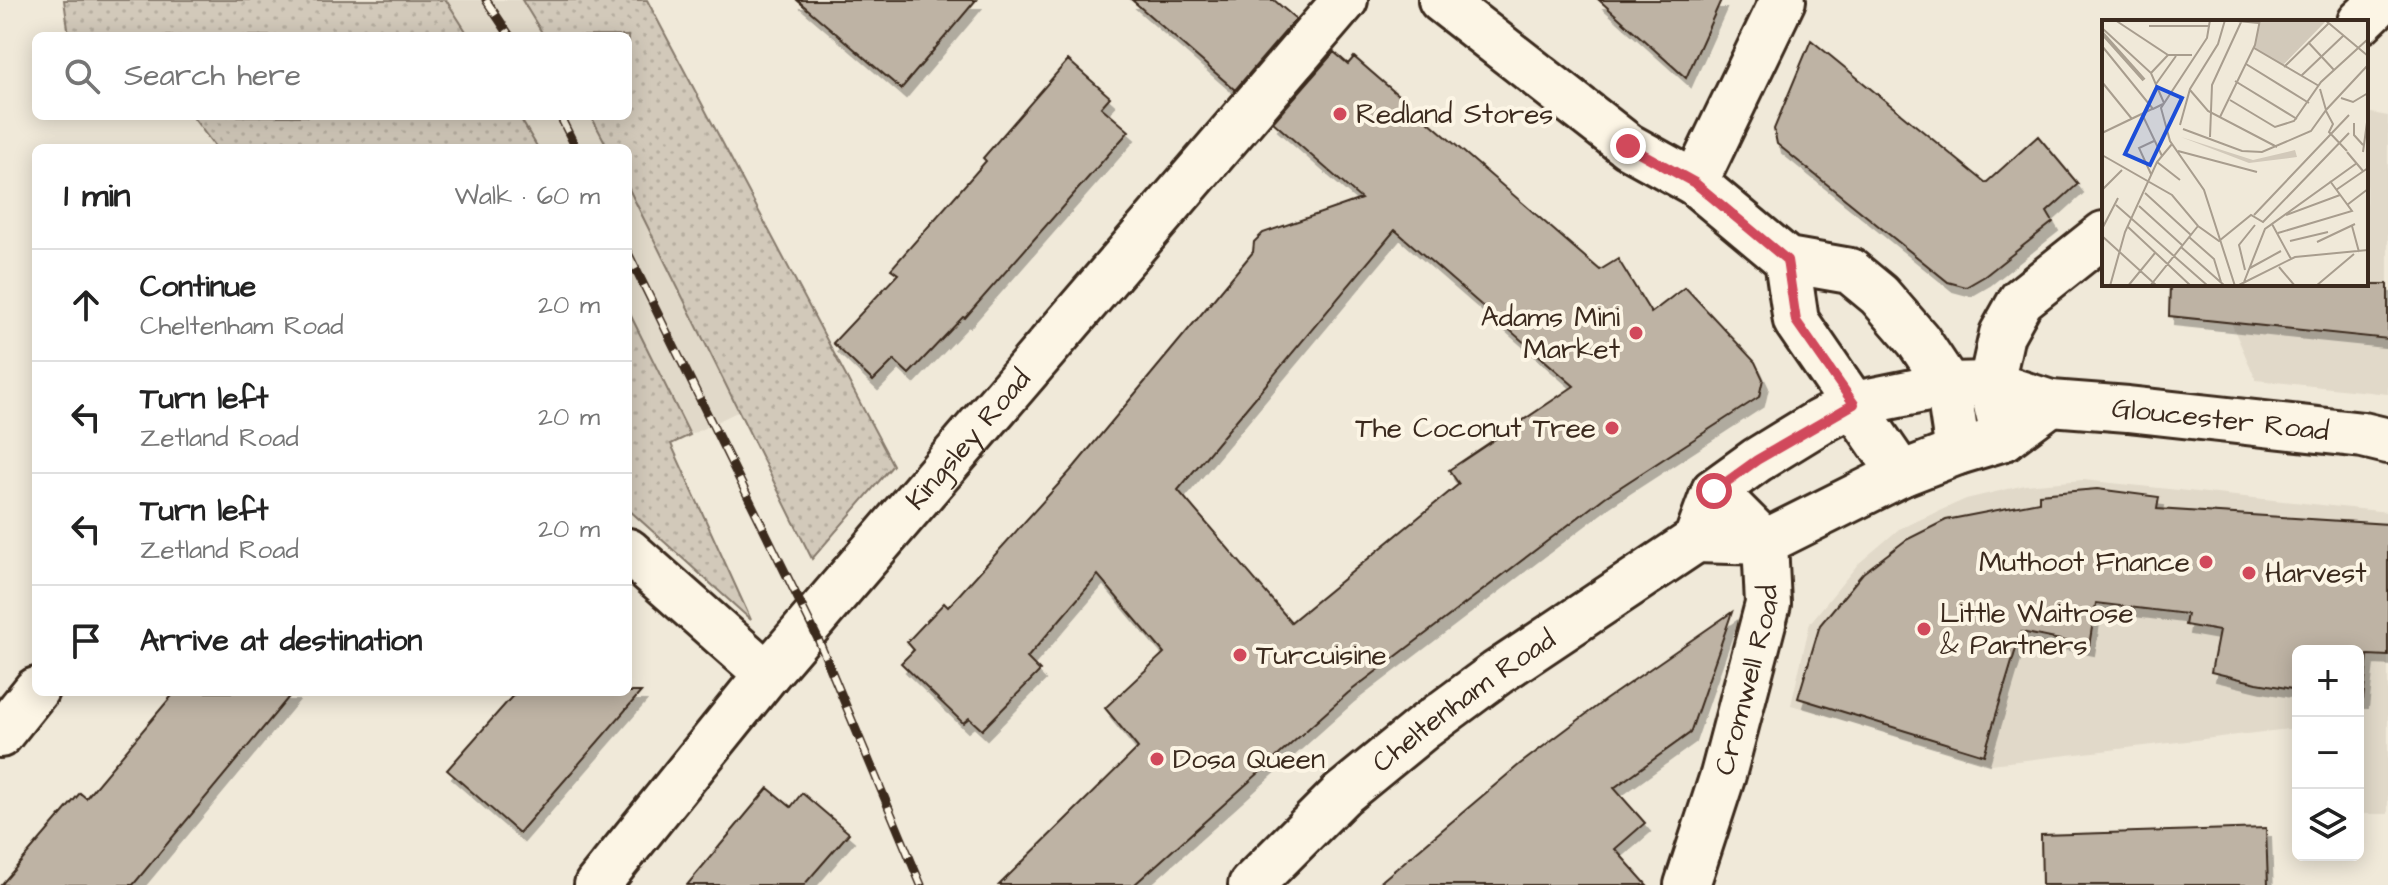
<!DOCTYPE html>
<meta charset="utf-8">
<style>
body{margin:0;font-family:"Architects Daughter",sans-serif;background:#f2f2f2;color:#222}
.controls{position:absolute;right:24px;bottom:24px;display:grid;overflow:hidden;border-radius:12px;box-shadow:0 4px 20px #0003}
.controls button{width:72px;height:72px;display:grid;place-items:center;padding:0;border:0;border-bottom:2px solid #e0e0e0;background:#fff;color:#222;font:40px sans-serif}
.stop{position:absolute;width:24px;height:24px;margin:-18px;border:6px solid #d1495b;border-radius:50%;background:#fff}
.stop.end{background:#d1495b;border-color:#fff;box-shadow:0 2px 8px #0008}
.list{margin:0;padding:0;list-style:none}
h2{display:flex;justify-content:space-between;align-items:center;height:104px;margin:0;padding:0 32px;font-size:34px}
h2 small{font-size:26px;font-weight:400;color:#767676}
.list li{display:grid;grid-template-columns:52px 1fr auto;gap:24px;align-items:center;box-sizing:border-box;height:112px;padding:0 32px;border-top:2px solid #e0e0e0}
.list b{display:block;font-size:30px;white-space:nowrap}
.list p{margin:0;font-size:26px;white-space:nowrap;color:#767676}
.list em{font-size:26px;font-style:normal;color:#767676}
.icon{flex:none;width:44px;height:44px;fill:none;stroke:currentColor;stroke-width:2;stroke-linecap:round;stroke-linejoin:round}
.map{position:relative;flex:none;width:2388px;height:885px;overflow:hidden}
.search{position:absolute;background:#fff;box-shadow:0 4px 20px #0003;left:32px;top:32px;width:600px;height:88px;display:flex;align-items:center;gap:20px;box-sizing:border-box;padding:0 28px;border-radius:12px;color:#767676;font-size:30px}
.panel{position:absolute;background:#fff;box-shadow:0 4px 20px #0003;left:32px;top:144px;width:600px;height:552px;border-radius:12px}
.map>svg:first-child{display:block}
.built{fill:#e1d9c9}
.grass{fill:url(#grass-dots);stroke:#867a6c;stroke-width:2}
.building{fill:#beb3a4;stroke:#3b2a1e;stroke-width:2;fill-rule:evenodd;filter:url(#shadow)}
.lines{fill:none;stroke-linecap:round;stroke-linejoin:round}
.minor-casing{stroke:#3b2a1e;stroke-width:50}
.tertiary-casing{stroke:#3b2a1e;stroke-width:50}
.secondary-casing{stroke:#3b2a1e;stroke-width:50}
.primary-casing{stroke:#3b2a1e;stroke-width:50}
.minor{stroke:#fcf5e5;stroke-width:44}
.tertiary{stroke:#fcf5e5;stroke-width:44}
.secondary{stroke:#fcf5e5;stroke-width:44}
.primary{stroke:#fcf5e5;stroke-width:44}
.rail-casing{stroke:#3b2a1e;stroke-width:9}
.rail{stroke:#fcf5e5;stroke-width:6;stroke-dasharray:18;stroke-linecap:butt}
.route{stroke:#d1495b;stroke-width:10}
.poi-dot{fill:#d1495b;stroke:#fcf5e5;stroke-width:3}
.labels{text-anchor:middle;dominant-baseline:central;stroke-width:8;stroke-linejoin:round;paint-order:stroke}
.poi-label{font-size:28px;fill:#3b2a1e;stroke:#fcf5e5;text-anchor:start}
.street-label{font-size:28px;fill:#3b2a1e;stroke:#fcf5e5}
.inset-river{fill:none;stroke:#aaa091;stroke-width:4}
.inset-road{fill:none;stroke:#a89d8e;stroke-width:2}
.view{fill:#1d4ed8;fill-opacity:0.15;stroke:#1d4ed8;stroke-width:4}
.inset-edge{fill:none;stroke:#3b2a1e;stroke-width:4}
</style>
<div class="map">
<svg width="2388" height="885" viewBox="0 0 2388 885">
<defs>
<pattern id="grass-dots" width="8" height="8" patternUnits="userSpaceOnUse" patternTransform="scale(2)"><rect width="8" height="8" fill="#d2c9ba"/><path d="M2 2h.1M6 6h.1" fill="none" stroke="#b5ad9f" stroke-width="1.8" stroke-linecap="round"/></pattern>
<filter id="shadow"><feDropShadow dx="5" dy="9" stdDeviation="0" flood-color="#0004"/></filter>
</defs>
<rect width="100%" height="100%" fill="#f0e9d9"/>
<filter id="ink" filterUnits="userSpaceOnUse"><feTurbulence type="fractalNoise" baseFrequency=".0125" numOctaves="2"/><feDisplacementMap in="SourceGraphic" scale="16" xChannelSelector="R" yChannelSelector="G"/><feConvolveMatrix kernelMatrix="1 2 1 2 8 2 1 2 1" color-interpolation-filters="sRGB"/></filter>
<g filter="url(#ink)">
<path class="built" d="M446 0H522L544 36H469Z
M2366 112 2388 116V394L2256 380 2216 288 2219 284H2366Z
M519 116H591L608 148H538Z
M628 187 739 411 690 435 628 310Z
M2083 480 2388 512V814H2358V651H2298V805L2297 728 1991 764 1791 705 1810 623 1858 564 1899 529 1966 499 2025 485Z"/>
<path class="grass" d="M64 0H446L469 36H69Z
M522 0H647L893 465 812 559 628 187V148H608L591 116H628V36H544Z
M192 116H519L538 148H216Z
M628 310 690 435 671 444 751 620 628 509Z"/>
<path class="building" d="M797 0H976L901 89Z
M1132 0H1274L1296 19 1235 90Z
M1599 0H1721L1686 78Z
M1811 40 1986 183 2038 136 2078 184 2047 212 2053 222 1985 276 1966 287 1948 282 1777 144 1774 129Z
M1334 52 1348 64 1354 57 1600 270 1618 259 1651 313 1685 287 1755 362 1763 379 1759 397 1605 497 1348 693 1134 885H999L1138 748 1105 708 1164 653 1098 575 1027 658 1040 671 982 730 969 718 963 723 901 663 914 650 907 642 944 603 948 607 1074 467 1253 252 1254 242 1263 233 1361 199 1273 122ZM1395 230 1574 386 1449 470 1459 484 1291 622 1178 490Z
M1068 60 1110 97 1101 107 1129 131 965 318 963 317 909 374 894 360 873 381 833 343 898 274 891 269 986 161 983 158Z
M2170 284H2388V339L2169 316Z
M2097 489 2159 497 2157 509 2388 524V656L2368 655 2363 699H2358V651H2298V690L2257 683 2211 672 2219 631 2185 625 2187 614 2096 603 2089 646 2021 632 1984 755 1798 698 1820 625 1863 573 1906 540 1946 520 2039 502V494Z
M1732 612 1690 733 1614 788 1645 823 1615 849 1647 885H1377L1520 764 1605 700Z
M175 692H293L133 885H1L80 793 86 798Z
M516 692H641L519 833 447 770Z
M768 788 791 807 802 793 849 833 804 885H687Z
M2266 828 2268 885H2042L2041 835Z"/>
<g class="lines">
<g class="minor-casing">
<g id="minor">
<path d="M2360 22 2383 0"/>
<path d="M2004 438 1991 384 2002 334 2021 300 2104 234"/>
<path d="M628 551 767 674"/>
<path d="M0 735 36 690"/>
<path id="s1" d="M597 885 767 674 1345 0"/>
<path id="s2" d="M1687 885 1723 775 1768 604 1765 542 1714 491"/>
</g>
</g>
<g class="tertiary-casing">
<path id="tertiary" d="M1441 0 1628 146 1695 183"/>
</g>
<g class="secondary-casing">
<path id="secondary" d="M1783 0 1695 183 1787 260 1850 271 1879 295 1918 340 1948 385 1958 452
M1787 260 1796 321 1901 474"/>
</g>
<g class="primary-casing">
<g id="primary">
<path d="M1696 540 1765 542 1901 474 1958 452 2004 438 2051 403"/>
<path id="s3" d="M1251 885 1341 795 1424 727 1497 673 1696 540 1714 491 1757 460 1819 422 1854 404 1948 385 1991 384 2051 403 2128 409 2363 435 2388 441"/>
</g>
</g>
<use href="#minor" class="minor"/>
<use href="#tertiary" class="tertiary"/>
<use href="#secondary" class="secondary"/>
<use href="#primary" class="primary"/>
<g class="rail-casing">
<path id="rail" d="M486 0 510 36
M560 116 576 148
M628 253 818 639 921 885"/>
</g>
<use href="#rail" class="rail"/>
</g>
</g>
<g class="lines" filter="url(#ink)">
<path class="route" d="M1628 146 1695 183 1787 260 1796 321 1854 404 1757 460 1714 491"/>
</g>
<g class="poi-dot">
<circle cx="1340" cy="114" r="8"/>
<circle cx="1636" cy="333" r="8"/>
<circle cx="1612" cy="428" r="8"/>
<circle cx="2206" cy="562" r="8"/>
<circle cx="2249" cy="573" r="8"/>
<circle cx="1924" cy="629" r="8"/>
<circle cx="1240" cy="655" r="8"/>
<circle cx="1157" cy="759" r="8"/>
</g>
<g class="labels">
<g class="poi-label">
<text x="1356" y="114">Redland Stores</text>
<text x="1620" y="317" text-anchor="end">Adams Mini<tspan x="1620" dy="32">Market</tspan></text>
<text x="1596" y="428" text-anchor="end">The Coconut Tree</text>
<text x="2190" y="562" text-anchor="end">Muthoot Fnance</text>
<text x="2265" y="573">Harvest</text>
<text x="1940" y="613">Little Waitrose<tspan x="1940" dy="32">&amp; Partners</tspan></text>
<text x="1256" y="655">Turcuisine</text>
<text x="1173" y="759">Dosa Queen</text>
</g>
<g class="street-label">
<text stroke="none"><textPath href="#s3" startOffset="1154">Gloucester Road</textPath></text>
<text stroke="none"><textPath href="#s1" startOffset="580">Kingsley Road</textPath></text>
<text stroke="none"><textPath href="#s2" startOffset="214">Cromwell Road</textPath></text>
<text stroke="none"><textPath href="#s3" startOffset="282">Cheltenham Road</textPath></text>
</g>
</g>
<g transform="translate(2102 20)">
<rect width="266" height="266" fill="#f0e9d9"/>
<path d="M79 117 151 140 193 130 195 137 147 143Z" fill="#d2c9ba"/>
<path d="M159 0H221L223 2 181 45 152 28Z" fill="#d2c9ba"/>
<path class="inset-river" d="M0 13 42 60"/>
<path class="inset-road" d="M13 0 66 35H90M108 0 105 18 59 88 68 121 102 170 133 266M124 0 157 3M223 0 266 36M47 6H108M0 8 49 53 62 83M206 22 232 50M0 26 51 89 61 84M152 28 217 66M144 44 207 83M182 47 227 3M49 53 66 35M199 56 241 16M133 61 195 99M0 62 30 99M54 64 74 36M88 70 106 91 175 127M239 78 251 82 266 73M128 80 173 107 192 101 219 62 266 19M224 90 266 45M224 91 231 104 227 112 245 131M40 94 60 136M118 97 153 25 158 0M252 103V115L261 125M78 105 88 69 116 24 123 0M81 109 140 131 160 132 209 111 224 90 218 69M0 113 50 89M108 117 110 65 140 0M76 131 155 152M245 132 261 151M261 132 266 95M0 135 70 175 96 206 117 221 149 195 161 202 247 113M55 142 78 160M49 154 37 128 52 121M0 170 20 150M234 170 266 148M43 173 89 215M14 185 106 266M245 185 266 169M37 186 80 225M152 195 247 95M184 195 238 175M170 204 189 239M250 206 257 232M26 207 89 266M0 209 16 178M176 213 250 191 228 161M0 216 55 266M87 217 112 239 119 262M188 221 226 212M215 222 253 204M79 227 123 266M177 247 193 266M148 248 179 231M143 250 137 225 153 205M142 262 163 209 255 143M8 266 23 212 55 142 70 124M26 266 53 233M48 266 96 206M135 266 193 237 266 230M214 266 252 234"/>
<path class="view" d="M55 67 80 78 48 145 23 134Z"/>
<rect width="266" height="266" class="inset-edge"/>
</g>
</svg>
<div class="controls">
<button>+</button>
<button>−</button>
<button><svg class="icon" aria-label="layers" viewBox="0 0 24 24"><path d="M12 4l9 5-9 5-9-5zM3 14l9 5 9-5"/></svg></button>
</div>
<div class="stop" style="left:1714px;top:491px"></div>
<div class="stop end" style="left:1628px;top:146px"></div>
<div class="search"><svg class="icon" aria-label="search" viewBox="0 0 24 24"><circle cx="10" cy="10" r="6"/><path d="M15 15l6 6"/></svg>Search here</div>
<section class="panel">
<h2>1 min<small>Walk · 60 m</small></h2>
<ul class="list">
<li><svg class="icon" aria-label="ahead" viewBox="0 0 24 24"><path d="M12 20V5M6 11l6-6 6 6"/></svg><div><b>Continue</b><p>Cheltenham Road</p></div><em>20 m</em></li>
<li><svg class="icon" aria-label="left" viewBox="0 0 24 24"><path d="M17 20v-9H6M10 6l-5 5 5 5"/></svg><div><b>Turn left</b><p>Zetland Road</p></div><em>20 m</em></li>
<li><svg class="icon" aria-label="left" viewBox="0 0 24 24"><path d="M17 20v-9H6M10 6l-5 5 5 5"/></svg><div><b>Turn left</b><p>Zetland Road</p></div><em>20 m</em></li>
<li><svg class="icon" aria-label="arrive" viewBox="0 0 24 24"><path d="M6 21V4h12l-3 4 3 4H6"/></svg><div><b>Arrive at destination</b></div></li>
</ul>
</section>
</div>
